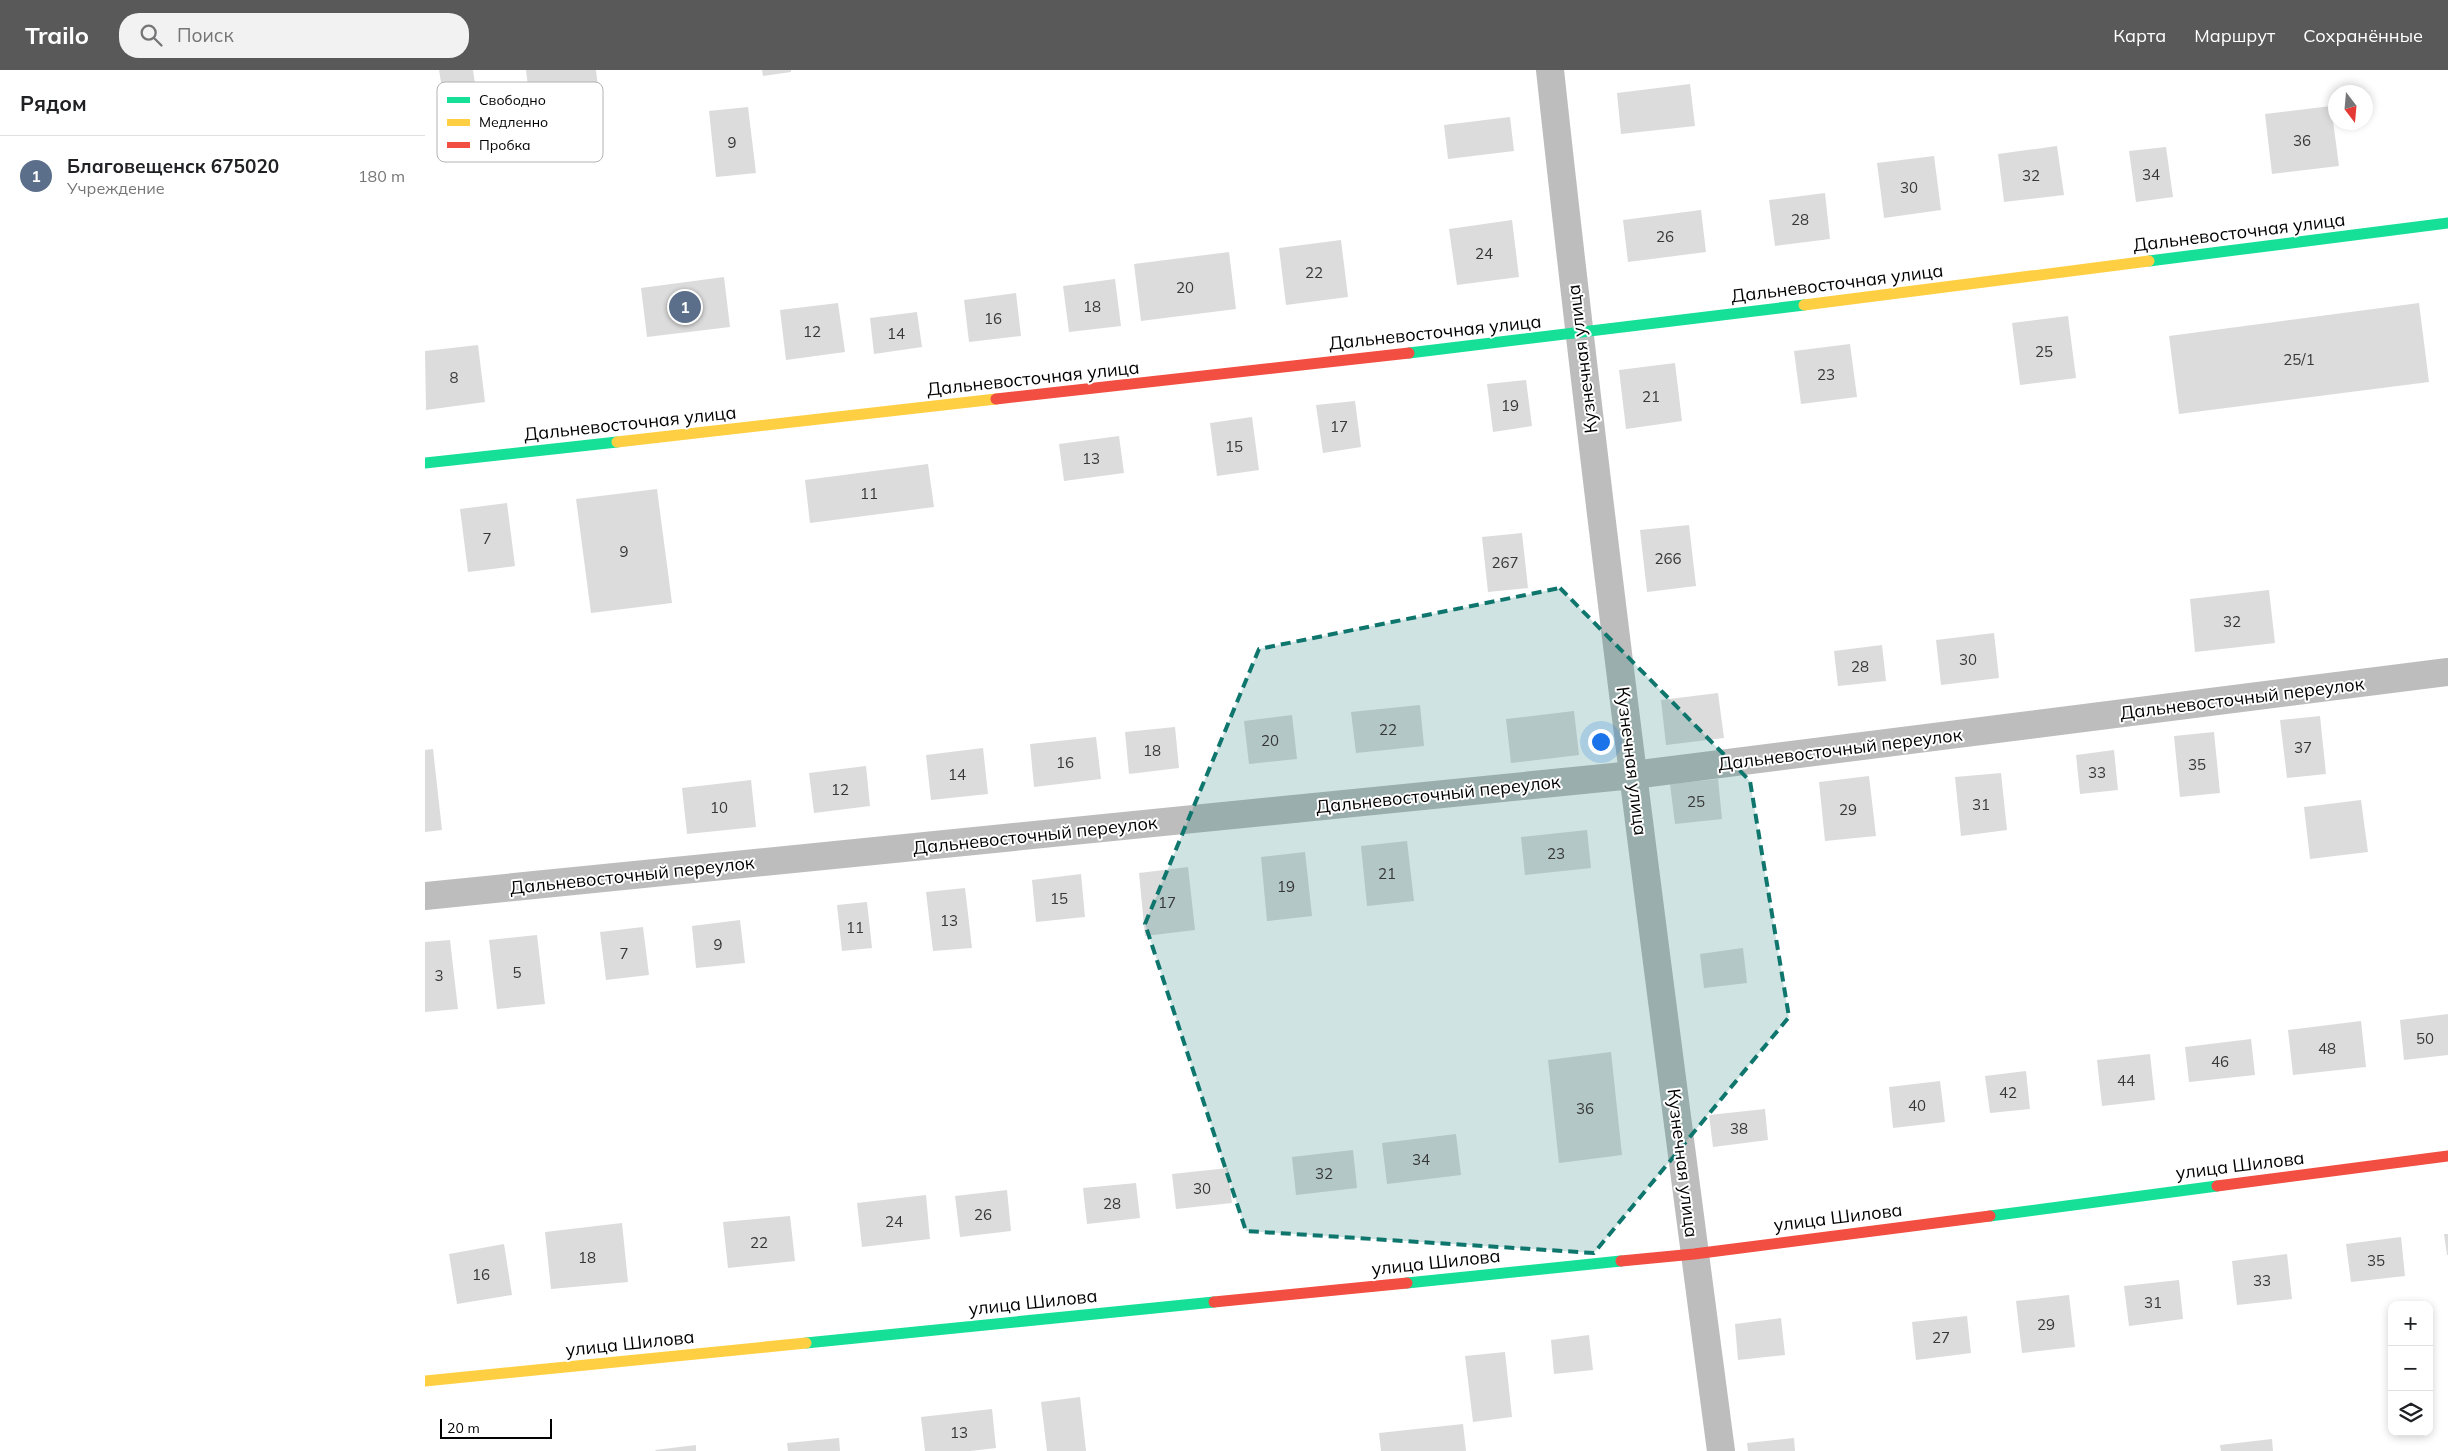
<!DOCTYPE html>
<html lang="ru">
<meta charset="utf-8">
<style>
body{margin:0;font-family:Mulish,sans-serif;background:#f2f2f2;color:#202124}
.controls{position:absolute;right:15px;bottom:15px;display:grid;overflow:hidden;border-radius:10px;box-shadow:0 2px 8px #0003}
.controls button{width:45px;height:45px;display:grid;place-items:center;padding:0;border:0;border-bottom:1px solid #e0e0e0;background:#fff;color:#202124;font:25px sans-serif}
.compass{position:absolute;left:1903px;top:15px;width:45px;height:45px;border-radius:50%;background:#fff;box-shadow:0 2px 8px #0003;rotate:164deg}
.scale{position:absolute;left:15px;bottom:12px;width:112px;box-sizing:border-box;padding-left:5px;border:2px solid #000;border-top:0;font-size:14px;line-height:18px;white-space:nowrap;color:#000;-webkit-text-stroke:4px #fff;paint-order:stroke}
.you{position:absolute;left:1175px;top:671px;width:18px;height:18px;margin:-12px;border:4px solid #fff;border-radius:50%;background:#1a73e8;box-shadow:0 0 0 8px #1a73e833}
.badge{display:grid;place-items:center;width:32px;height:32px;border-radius:50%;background:#595959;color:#fff;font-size:16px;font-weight:700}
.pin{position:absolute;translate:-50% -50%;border:2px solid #fff;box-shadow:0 1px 5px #0006}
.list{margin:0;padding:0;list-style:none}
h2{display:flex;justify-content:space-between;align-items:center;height:65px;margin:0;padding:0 20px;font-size:21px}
h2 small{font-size:16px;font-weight:400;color:#757577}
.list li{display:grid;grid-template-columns:32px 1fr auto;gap:15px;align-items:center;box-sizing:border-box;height:80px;padding:0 20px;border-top:1px solid #e0e0e0}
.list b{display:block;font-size:19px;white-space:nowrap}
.list p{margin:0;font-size:16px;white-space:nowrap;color:#757577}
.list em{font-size:16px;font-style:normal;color:#757577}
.icon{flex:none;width:28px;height:28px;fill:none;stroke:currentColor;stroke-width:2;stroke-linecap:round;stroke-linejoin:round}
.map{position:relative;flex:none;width:2023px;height:1381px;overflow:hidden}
header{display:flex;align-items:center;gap:30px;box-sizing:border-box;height:70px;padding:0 25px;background:#595959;color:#fff}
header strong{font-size:24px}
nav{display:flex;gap:28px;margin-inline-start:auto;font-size:18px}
.search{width:350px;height:45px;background:#f2f2f2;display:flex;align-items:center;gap:12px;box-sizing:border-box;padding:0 18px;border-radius:20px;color:#757577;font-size:19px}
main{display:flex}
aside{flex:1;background:#fff}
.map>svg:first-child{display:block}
.building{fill:#dcdcdc}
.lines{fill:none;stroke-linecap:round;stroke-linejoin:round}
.street{stroke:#bdbdbd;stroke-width:28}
.fast{stroke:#16e098;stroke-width:11}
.slow{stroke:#ffcf43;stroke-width:11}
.jam{stroke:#f24e42;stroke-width:11}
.marked{fill:#0f766e;fill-opacity:0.2;stroke:#0f766e;stroke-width:4;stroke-dasharray:10 6;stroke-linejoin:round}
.labels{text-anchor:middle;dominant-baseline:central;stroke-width:4;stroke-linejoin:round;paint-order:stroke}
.number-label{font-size:15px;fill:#373737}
.street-label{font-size:18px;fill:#000;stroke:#fff}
.key{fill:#fff;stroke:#b2b2b2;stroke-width:1}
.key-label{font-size:14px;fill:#000}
</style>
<header>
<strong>Trailo</strong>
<div class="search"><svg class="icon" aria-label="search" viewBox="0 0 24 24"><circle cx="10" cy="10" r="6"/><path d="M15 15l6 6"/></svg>Поиск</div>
<nav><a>Карта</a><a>Маршрут</a><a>Сохранённые</a></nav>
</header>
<main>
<aside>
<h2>Рядом<small></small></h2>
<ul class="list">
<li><span class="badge" style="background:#5c6f8a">1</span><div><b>Благовещенск 675020</b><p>Учреждение</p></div><em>180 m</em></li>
</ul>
</aside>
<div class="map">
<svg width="2023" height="1381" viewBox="0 0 2023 1381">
<rect width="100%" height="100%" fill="#fff"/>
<path class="building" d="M14 0H48L51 21 18 25Z
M101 0H171L174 25 105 32Z
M337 0H366V2L338 6Z
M1265 14 1270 56 1196 64 1192 23Z
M1906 36 1914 96 1847 104 1840 44Z
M323 37 331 103 291 107 284 41Z
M1085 47 1089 81 1023 89 1019 55Z
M1632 76 1639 125 1579 132 1573 84Z
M1741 77 1748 127 1711 132 1704 81Z
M1509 86 1516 140 1459 148 1452 93Z
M1400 123 1405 169 1350 176 1344 130Z
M1276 140 1281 182 1203 192 1198 150Z
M1087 150 1094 207 1032 215 1024 159Z
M916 170 923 227 861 235 854 178Z
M804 182 811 239 716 251 709 194Z
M299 207 305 257 222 267 216 218Z
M690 209 696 256 644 262 638 216Z
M591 223 596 266 544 272 539 230Z
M413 233 420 282 361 290 355 240Z
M1994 233 2004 312 1754 344 1744 266Z
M492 242 497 277 449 284 445 248Z
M1643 246 1651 308 1595 315 1587 253Z
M1425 274 1432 327 1376 334 1369 281Z
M53 275 60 332 1 340 0 281Z
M1250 293 1257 351 1201 359 1194 300Z
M1101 310 1107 356 1068 362 1062 314Z
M930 331 936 377 898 383 891 335Z
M827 347 834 400 792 406 785 353Z
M694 366 699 403 639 411 634 374Z
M503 394 509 437 385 453 380 410Z
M232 419 247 533 166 543 151 429Z
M82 433 90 496 43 502 35 439Z
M1264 455 1271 516 1222 522 1215 460Z
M1097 463 1103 518 1063 522 1057 467Z
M1844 520 1850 573 1770 582 1765 529Z
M1569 563 1574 608 1516 615 1511 570Z
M1457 575 1461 611 1413 616 1409 581Z
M1293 623 1299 668 1241 675 1236 630Z
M995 635 999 676 931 683 926 642Z
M1149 641 1154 685 1086 693 1081 649Z
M867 645 872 689 824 694 819 651Z
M1895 646 1901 704 1862 708 1855 650Z
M750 657 754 698 704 704 700 662Z
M1789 662 1795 723 1755 727 1749 666Z
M671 667 676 709 609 717 605 674Z
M558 678 563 724 506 730 501 685Z
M8 679 17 760 0 762V680Z
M1689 680 1693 720 1655 724 1651 685Z
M441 696 445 736 389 743 384 703Z
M1576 703 1582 760 1536 766 1530 707Z
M1444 706 1451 766 1400 771 1394 712Z
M1293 709 1297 749 1250 754 1245 714Z
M326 710 331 757 262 764 257 718Z
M1936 730 1943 782 1885 789 1879 737Z
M1162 760 1166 798 1100 805 1096 767Z
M982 771 989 831 942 836 936 776Z
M880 782 887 846 842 851 836 787Z
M763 797 770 860 720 866 714 803Z
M656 804 660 847 611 852 607 810Z
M540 818 547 878 508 881 501 822Z
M442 832 447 878 417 881 412 835Z
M315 850 320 893 271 898 267 856Z
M218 857 224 905 181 910 175 862Z
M112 865 120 934 72 939 64 870Z
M25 870 33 939 0 942V872Z
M1318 878 1322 913 1279 918 1275 884Z
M2023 944V985L1979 990 1975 950Z
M1936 951 1941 997 1868 1005 1863 960Z
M1826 969 1830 1005 1764 1012 1760 977Z
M1186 982 1197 1085 1134 1093 1123 990Z
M1725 984 1730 1030 1677 1036 1672 990Z
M1601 1001 1605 1039 1565 1043 1560 1006Z
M1515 1011 1520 1052 1468 1058 1464 1017Z
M1340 1039 1343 1070 1288 1077 1284 1045Z
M1031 1064 1036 1105 962 1114 957 1073Z
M928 1080 932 1118 871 1125 867 1087Z
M803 1098 807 1133 751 1139 747 1104Z
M711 1113 715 1148 662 1154 658 1118Z
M582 1120 586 1161 535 1167 530 1126Z
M501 1125 505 1169 437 1177 432 1133Z
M365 1146 370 1191 303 1198 298 1152Z
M197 1153 203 1212 126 1219 120 1162Z
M2019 1164H2023V1185H2022Z
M1976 1167 1980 1206 1926 1212 1921 1174Z
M79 1174 87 1225 32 1234 24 1184Z
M1862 1184 1867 1229 1812 1235 1807 1191Z
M1754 1210 1758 1249 1704 1256 1699 1216Z
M1644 1225 1650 1277 1597 1283 1591 1231Z
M1542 1246 1546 1283 1491 1290 1487 1252Z
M1356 1248 1360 1285 1313 1290 1310 1254Z
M1164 1265 1168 1300 1129 1304 1126 1270Z
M1080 1282 1087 1347 1048 1352 1040 1286Z
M655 1327 661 1381H622L616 1332Z
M567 1339 571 1378 545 1381H500L496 1347Z
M1038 1354 1041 1381H956L954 1363Z
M414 1368 415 1381H363L362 1373Z
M1369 1368 1370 1381H1323L1322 1373Z
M1847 1369 1848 1381H1796L1795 1375Z
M271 1375V1381H231L230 1380Z"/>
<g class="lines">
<path class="street" d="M1125 0C1175 461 1235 921 1296 1381
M0 826 1208 705 2023 602"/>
<path class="fast" d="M1724 191 2023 153
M984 283 1379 235
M0 393 192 372
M1565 1146 1792 1116
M982 1213 1196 1191
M381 1273 789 1232"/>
<path class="slow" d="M1379 235 1724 191
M192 372 571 329
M0 1311 381 1273"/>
<path class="jam" d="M571 329 984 283
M1792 1116 2023 1086
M1196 1191 1269 1184 1565 1146
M789 1232 982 1213"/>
</g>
<path class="marked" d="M1135 518 1325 711 1364 947 1169 1183 821 1161 720 854 834 579Z"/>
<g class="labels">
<g class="number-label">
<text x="1877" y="70">36</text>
<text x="307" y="72">9</text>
<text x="1726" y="104">34</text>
<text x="1606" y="105">32</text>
<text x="1484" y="117">30</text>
<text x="1375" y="149">28</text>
<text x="1240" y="166">26</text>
<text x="1059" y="183">24</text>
<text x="889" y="202">22</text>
<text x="760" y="217">20</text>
<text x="667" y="236">18</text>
<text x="568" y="248">16</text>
<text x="387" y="261">12</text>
<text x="471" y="263">14</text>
<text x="1619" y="281">25</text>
<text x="1874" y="289">25/1</text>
<text x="1401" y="304">23</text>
<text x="29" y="307">8</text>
<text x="1226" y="326">21</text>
<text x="1085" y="335">19</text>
<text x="914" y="356">17</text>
<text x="809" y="376">15</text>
<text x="666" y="388">13</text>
<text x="444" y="423">11</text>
<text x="62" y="468">7</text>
<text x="199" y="481">9</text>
<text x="1243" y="488">266</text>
<text x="1080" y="492">267</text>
<text x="1807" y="551">32</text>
<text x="1543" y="589">30</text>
<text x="1435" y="596">28</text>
<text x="963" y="659">22</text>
<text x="845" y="670">20</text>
<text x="1878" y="677">37</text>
<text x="727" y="680">18</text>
<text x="640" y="692">16</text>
<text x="1772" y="694">35</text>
<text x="1672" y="702">33</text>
<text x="532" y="704">14</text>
<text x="415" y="719">12</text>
<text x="1271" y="731">25</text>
<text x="1556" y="734">31</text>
<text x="294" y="737">10</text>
<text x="1423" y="739">29</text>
<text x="1131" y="783">23</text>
<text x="962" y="803">21</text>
<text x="861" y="816">19</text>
<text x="634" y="828">15</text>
<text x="742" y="832">17</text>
<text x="524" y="850">13</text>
<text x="430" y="857">11</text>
<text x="293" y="874">9</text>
<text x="199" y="883">7</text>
<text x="92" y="902">5</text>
<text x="14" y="905">3</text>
<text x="2000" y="968">50</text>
<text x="1902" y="978">48</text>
<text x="1795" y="991">46</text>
<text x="1701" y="1010">44</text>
<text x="1583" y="1022">42</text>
<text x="1492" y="1035">40</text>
<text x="1160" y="1038">36</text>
<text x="1314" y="1058">38</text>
<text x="996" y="1089">34</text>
<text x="899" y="1103">32</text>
<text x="777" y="1118">30</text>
<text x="687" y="1133">28</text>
<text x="558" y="1144">26</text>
<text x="469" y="1151">24</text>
<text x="334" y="1172">22</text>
<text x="162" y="1187">18</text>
<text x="1951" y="1190">35</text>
<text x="56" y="1204">16</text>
<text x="1837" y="1210">33</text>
<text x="1728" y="1232">31</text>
<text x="1621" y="1254">29</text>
<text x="1516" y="1267">27</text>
<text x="534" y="1362">13</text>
</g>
<g class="street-label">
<text transform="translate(1814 162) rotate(-7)">Дальневосточная улица</text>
<text transform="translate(1412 213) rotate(-7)">Дальневосточная улица</text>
<text transform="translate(1010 262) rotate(-6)">Дальневосточная улица</text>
<text transform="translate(1157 289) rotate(-97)">Кузнечная улица</text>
<text transform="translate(608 308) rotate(-6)">Дальневосточная улица</text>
<text transform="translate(205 353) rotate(-6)">Дальневосточная улица</text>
<text transform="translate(1817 628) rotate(-7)">Дальневосточный переулок</text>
<text transform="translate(1415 679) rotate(-7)">Дальневосточный переулок</text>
<text transform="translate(1207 691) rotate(83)">Кузнечная улица</text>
<text transform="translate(1013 724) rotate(-6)">Дальневосточный переулок</text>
<text transform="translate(610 765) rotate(-6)">Дальневосточный переулок</text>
<text transform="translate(207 805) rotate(-6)">Дальневосточный переулок</text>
<text transform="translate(1258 1093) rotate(83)">Кузнечная улица</text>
<text transform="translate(1815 1095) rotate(-7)">улица Шилова</text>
<text transform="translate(1413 1147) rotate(-7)">улица Шилова</text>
<text transform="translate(1011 1192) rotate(-6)">улица Шилова</text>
<text transform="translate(608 1232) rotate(-6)">улица Шилова</text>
<text transform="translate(205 1273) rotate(-6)">улица Шилова</text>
</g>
</g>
<rect x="12" y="12" width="166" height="80" rx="8" class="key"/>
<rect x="22" y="27" width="23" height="6" fill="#16e098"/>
<rect x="22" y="49" width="23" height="7" fill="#ffcf43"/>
<rect x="22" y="72" width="23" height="6" fill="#f24e42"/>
<g class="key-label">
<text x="54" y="35">Свободно</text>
<text x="54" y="57">Медленно</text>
<text x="54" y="80">Пробка</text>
</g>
</svg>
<div class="controls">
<button>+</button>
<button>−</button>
<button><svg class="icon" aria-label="layers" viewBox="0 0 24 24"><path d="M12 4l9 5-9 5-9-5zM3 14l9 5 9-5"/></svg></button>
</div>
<svg class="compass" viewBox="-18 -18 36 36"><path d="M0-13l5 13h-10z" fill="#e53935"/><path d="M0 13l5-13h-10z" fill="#757577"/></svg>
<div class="scale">20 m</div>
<div class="you"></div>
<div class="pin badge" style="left:260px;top:237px;background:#5c6f8a">1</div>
</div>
</main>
